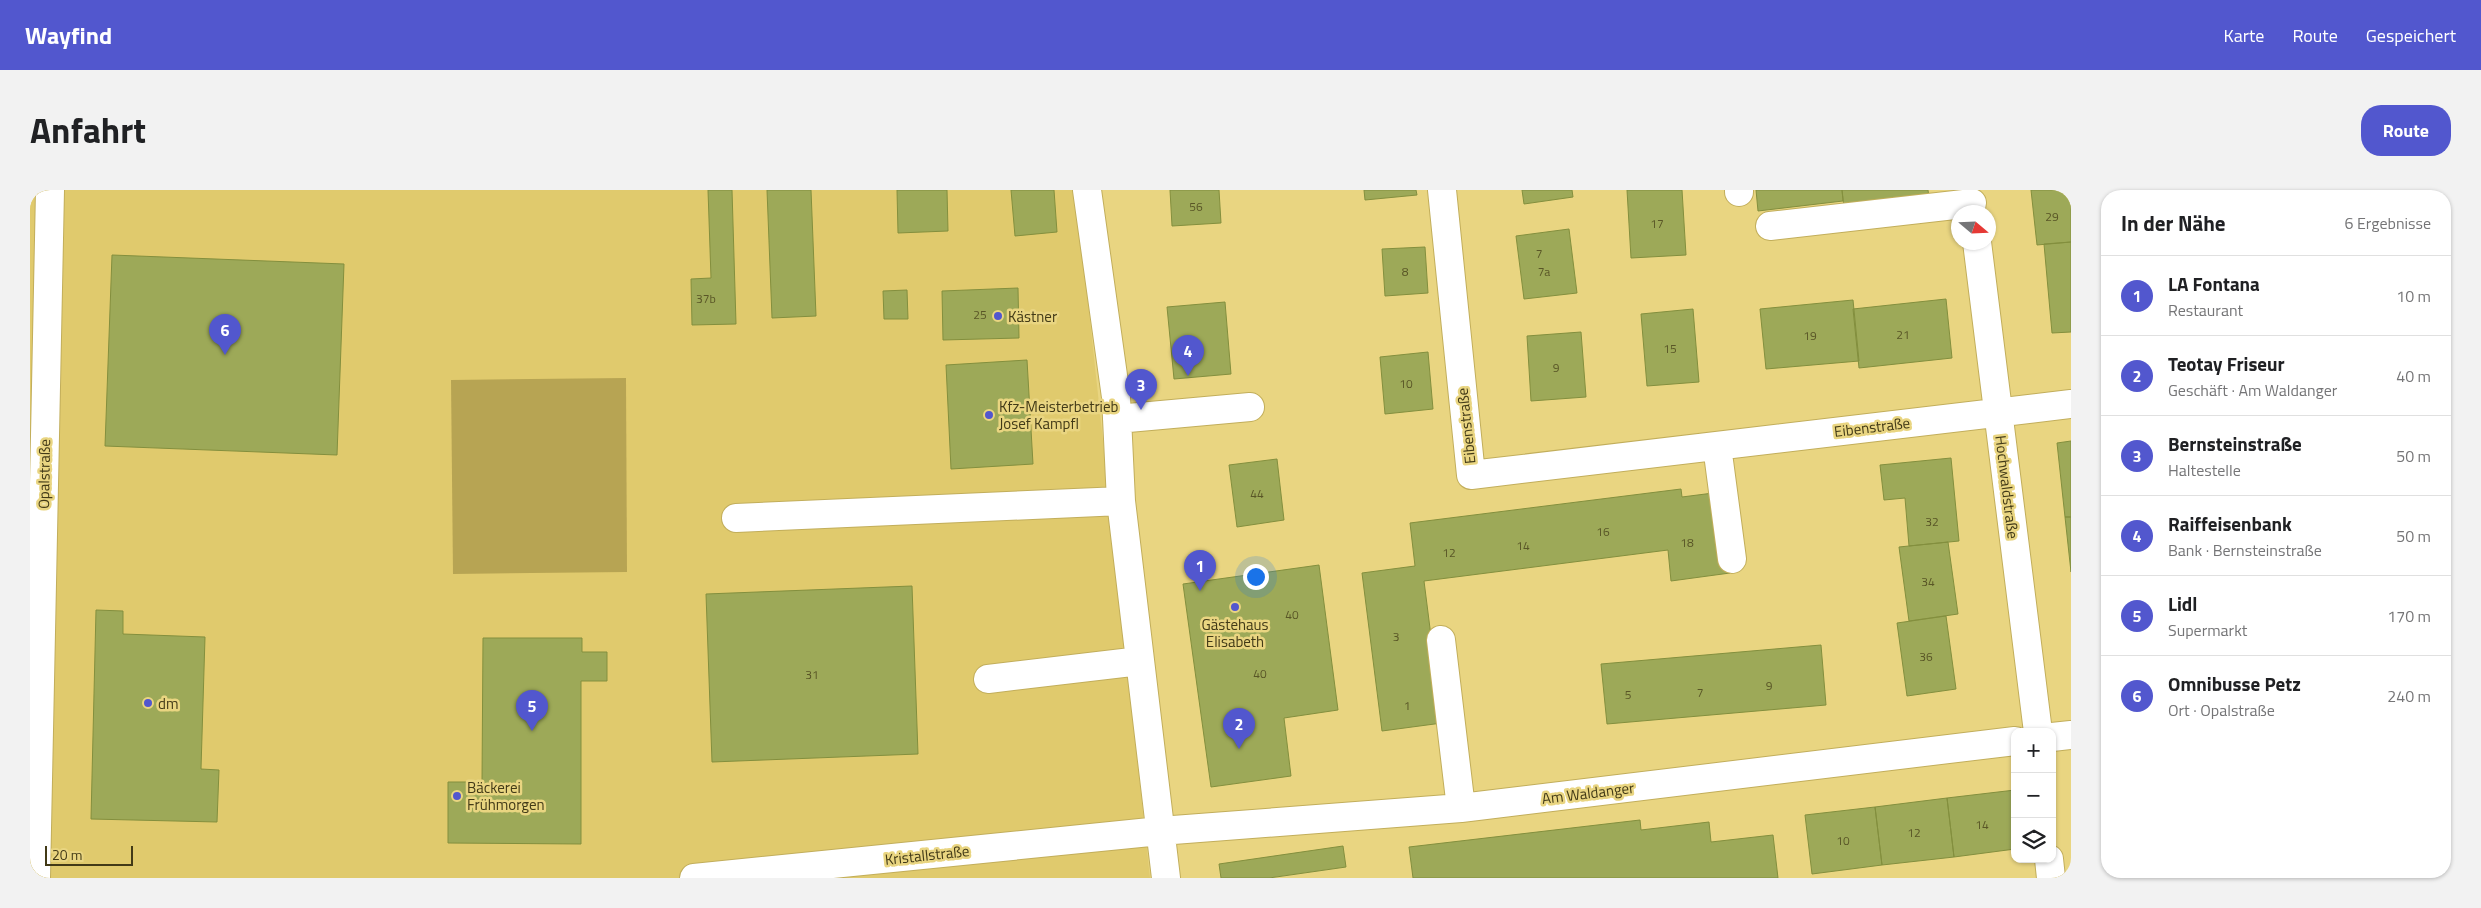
<!DOCTYPE html>
<html lang="de">
<meta charset="utf-8">
<style>
body{margin:0;font-family:"Titillium Web",sans-serif;background:#f2f2f2;color:#202124}
.controls{position:absolute;right:15px;bottom:15px;display:grid;overflow:hidden;border-radius:10px;box-shadow:0 1px 4px #0004}
.controls button{width:45px;height:45px;display:grid;place-items:center;padding:0;border:0;border-bottom:1px solid #e0e0e0;background:#fff;color:#202124;font:25px sans-serif}
.compass{position:absolute;left:1921px;top:15px;width:45px;height:45px;border-radius:50%;background:#fff;box-shadow:0 1px 4px #0004;rotate:109deg}
.scale{position:absolute;left:15px;bottom:12px;width:88px;box-sizing:border-box;padding-left:5px;border:2px solid #423a17;border-top:0;font-size:14px;line-height:18px;white-space:nowrap;color:#423a17;-webkit-text-stroke:4px #e9d581;paint-order:stroke}
.you{position:absolute;left:1225px;top:386px;width:18px;height:18px;margin:-12px;border:4px solid #fff;border-radius:50%;background:#1a73e8;box-shadow:0 0 0 8px #1a73e833}
.badge{display:grid;place-items:center;width:32px;height:32px;border-radius:50%;background:#5257ce;color:#fff;font-size:16px;font-weight:700}
.pin{position:absolute;translate:-50% -41px;filter:drop-shadow(0 1px 2px #0008)}
.pin::after{content:'';position:absolute;top:26px;width:18px;height:15px;background:inherit;clip-path:polygon(0 0,100% 0,50% 100%)}
.list{margin:0;padding:0;list-style:none}
h2{display:flex;justify-content:space-between;align-items:center;height:65px;margin:0;padding:0 20px;font-size:21px}
h2 small{font-size:16px;font-weight:400;color:#757577}
.list li{display:grid;grid-template-columns:32px 1fr auto;gap:15px;align-items:center;box-sizing:border-box;height:80px;padding:0 20px;border-top:1px solid #e0e0e0}
.list b{display:block;font-size:19px;white-space:nowrap}
.list p{margin:0;font-size:16px;white-space:nowrap;color:#757577}
.list em{font-size:16px;font-style:normal;color:#757577}
.icon{flex:none;width:28px;height:28px;fill:none;stroke:currentColor;stroke-width:2;stroke-linecap:round;stroke-linejoin:round}
.map{position:relative;flex:none;width:2041px;height:688px;overflow:hidden;border-radius:20px}
header{display:flex;align-items:center;gap:30px;box-sizing:border-box;height:70px;padding:0 25px;background:#5257ce;color:#fff}
header strong{font-size:24px}
nav{display:flex;gap:28px;margin-inline-start:auto;font-size:18px}
.intro{display:flex;align-items:center;justify-content:space-between;box-sizing:border-box;height:120px;padding:0 30px}
h1{margin:0;font-size:35px}
.button{padding:12px 22px;border-radius:20px;background:#5257ce;color:#fff;font-size:18px;font-weight:700}
main{display:flex;gap:30px;padding:0 30px}
aside{flex:1;background:#fff;border-radius:20px;box-shadow:0 1px 4px #0004}
.map>svg:first-child{display:block}
.built{fill:#e0ca6d}
.green{fill:#b7a453}
.building{fill:#9da958;stroke:#838f3e}
.lines{fill:none;stroke-linecap:round;stroke-linejoin:round}
.minor-casing{stroke:#c2ae5b;stroke-width:30}
.minor{stroke:#fff;stroke-width:28}
.poi-dot{fill:#5257ce;stroke:#e9d581;stroke-width:2}
.labels{text-anchor:middle;dominant-baseline:central;stroke-width:5;stroke-linejoin:round;paint-order:stroke}
.number-label{font-size:12px;fill:#595627}
.poi-label{font-size:15px;fill:#423a17;stroke:#e9d581;text-anchor:start}
.street-label{font-size:15px;fill:#423a17;stroke:#e9d581}
</style>
<header>
<strong>Wayfind</strong>
<nav><a>Karte</a><a>Route</a><a>Gespeichert</a></nav>
</header>
<div class="intro"><h1>Anfahrt</h1><a class="button">Route</a></div>
<main>
<div class="map">
<svg width="2041" height="688" viewBox="0 0 2041 688">
<rect width="100%" height="100%" fill="#e9d581"/>
<path class="built" d="M0 0H1046L1120 688H0Z"/>
<path class="green" d="M596 188 597 382 423 384 421 190Z"/>
<path class="building" d="M678 0H702L706 134 662 135 661 89 681 88Z
M737 0H781L786 126 742 128Z
M867 0H917L918 41 868 43Z
M981 0H1024L1027 42 985 46Z
M1140 0H1189L1191 33 1142 36Z
M1334 0H1386L1387 5 1335 10Z
M1492 0H1542L1543 7 1494 14Z
M1597 0H1652L1656 65 1601 68Z
M1726 0H1812L1813 11 1728 21Z
M1812 0H1898L1899 7 1814 17Z
M2001 0H2041V52L2007 55Z
M1539 39 1547 103 1494 109 1486 46Z
M2041 52V142L2022 143 2014 54Z
M1395 57 1398 103 1355 106 1352 59Z
M82 65 314 74 307 265 75 256Z
M988 98 989 148 913 150 912 101Z
M877 100 878 129H854L853 101Z
M1916 109 1922 168 1829 178 1823 119Z
M1823 110 1829 171 1736 179 1730 119Z
M1195 112 1201 184 1144 189 1137 117Z
M1663 119 1669 192 1617 196 1611 124Z
M1551 142 1556 207 1501 211 1497 146Z
M1398 162 1403 219 1355 224 1350 167Z
M997 170 1003 274 921 279 916 175Z
M2041 251V327H2035L2027 253Z
M1921 268 1929 351 1879 356 1875 308 1854 310 1850 275Z
M1247 269 1254 330 1207 337 1199 275Z
M1651 299 1652 307 1691 302 1700 383 1641 391 1638 360 1394 391 1412 533 1352 541 1332 383 1385 376 1380 333Z
M2035 327H2041V382Z
M1918 352 1928 424 1879 431 1869 357Z
M1289 375 1308 520 1254 528 1261 586 1181 597 1153 394Z
M882 396 888 564 682 572 676 404Z
M66 420 93 421V444L175 447 171 579 189 580 187 632 61 629Z
M1916 426 1926 499 1877 506 1867 433Z
M453 448H552V462H577V491H551V654L418 653V592H452Z
M1791 455 1796 515 1577 534 1571 474Z
M1985 600V659L1924 667 1917 608Z
M1917 608 1924 667 1852 675 1845 617Z
M1845 617 1852 675 1782 684 1775 625Z
M1610 630 1611 640 1679 632 1681 652 1743 645 1748 688H1383L1379 657Z
M1313 656 1316 677 1239 688H1191L1189 674Z"/>
<g class="lines">
<g class="minor-casing">
<path id="minor" d="M1057 0 1086 207 1091 311 1136 688
M1412 0 1441 285 2041 214
M1709 0V2
M1740 36 1942 13
M1947 52 2008 542
M1087 229 1220 217
M1687 256 1702 369
M706 328 1091 311
M1411 450 1431 618
M958 489 1110 471
M2022 547 2041 545
M2019 669 2021 688
M6 688 20 0
M664 688 1130 641 1431 618 1985 551"/>
</g>
<use href="#minor" class="minor"/>
</g>
<g class="poi-dot">
<circle cx="968" cy="126" r="5"/>
<circle cx="959" cy="225" r="5"/>
<circle cx="1205" cy="417" r="5"/>
<circle cx="118" cy="513" r="5"/>
<circle cx="427" cy="606" r="5"/>
</g>
<g class="labels">
<g class="number-label">
<text x="1166" y="16">56</text>
<text x="2022" y="26">29</text>
<text x="1627" y="33">17</text>
<text x="1509" y="63">7</text>
<text x="1375" y="81">8</text>
<text x="1514" y="81">7a</text>
<text x="676" y="108">37b</text>
<text x="950" y="124">25</text>
<text x="1873" y="144">21</text>
<text x="1780" y="145">19</text>
<text x="1640" y="158">15</text>
<text x="1526" y="177">9</text>
<text x="1376" y="193">10</text>
<text x="1227" y="303">44</text>
<text x="1902" y="331">32</text>
<text x="1573" y="341">16</text>
<text x="1657" y="352">18</text>
<text x="1493" y="355">14</text>
<text x="1419" y="362">12</text>
<text x="1898" y="391">34</text>
<text x="1262" y="424">40</text>
<text x="1366" y="446">3</text>
<text x="1896" y="466">36</text>
<text x="1230" y="483">40</text>
<text x="782" y="484">31</text>
<text x="1739" y="495">9</text>
<text x="1670" y="502">7</text>
<text x="1598" y="504">5</text>
<text x="1377" y="515">1</text>
<text x="1952" y="634">14</text>
<text x="1884" y="642">12</text>
<text x="1813" y="650">10</text>
</g>
<g class="poi-label">
<text x="978" y="126">Kästner</text>
<text x="969" y="216">Kfz-Meisterbetrieb<tspan x="969" dy="17">Josef Kampfl</tspan></text>
<text x="1205" y="434" text-anchor="middle">Gästehaus<tspan x="1205" dy="17">Elisabeth</tspan></text>
<text x="128" y="513">dm</text>
<text x="437" y="597">Bäckerei<tspan x="437" dy="17">Frühmorgen</tspan></text>
</g>
<g class="street-label">
<text transform="translate(1436 236) rotate(-96)">Eibenstraße</text>
<text transform="translate(1842 237) rotate(-7)">Eibenstraße</text>
<text transform="translate(14 284) rotate(-89)">Opalstraße</text>
<text transform="translate(1977 297) rotate(83)">Hochwaldstraße</text>
<text transform="translate(1558 603) rotate(-7)">Am Waldanger</text>
<text transform="translate(897 665) rotate(-6)">Kristallstraße</text>
</g>
</g>
</svg>
<div class="controls">
<button>+</button>
<button>−</button>
<button><svg class="icon" aria-label="layers" viewBox="0 0 24 24"><path d="M12 4l9 5-9 5-9-5zM3 14l9 5 9-5"/></svg></button>
</div>
<svg class="compass" viewBox="-18 -18 36 36"><path d="M0-13l5 13h-10z" fill="#e53935"/><path d="M0 13l5-13h-10z" fill="#757577"/></svg>
<div class="scale">20 m</div>
<div class="you"></div>
<div class="pin badge" style="left:1170px;top:401px">1</div>
<div class="pin badge" style="left:1209px;top:559px">2</div>
<div class="pin badge" style="left:1111px;top:220px">3</div>
<div class="pin badge" style="left:1158px;top:186px">4</div>
<div class="pin badge" style="left:502px;top:541px">5</div>
<div class="pin badge" style="left:195px;top:165px">6</div>
</div>
<aside>
<h2>In der Nähe<small>6 Ergebnisse</small></h2>
<ul class="list">
<li><span class="badge">1</span><div><b>LA Fontana</b><p>Restaurant</p></div><em>10 m</em></li>
<li><span class="badge">2</span><div><b>Teotay Friseur</b><p>Geschäft · Am Waldanger</p></div><em>40 m</em></li>
<li><span class="badge">3</span><div><b>Bernsteinstraße</b><p>Haltestelle</p></div><em>50 m</em></li>
<li><span class="badge">4</span><div><b>Raiffeisenbank</b><p>Bank · Bernsteinstraße</p></div><em>50 m</em></li>
<li><span class="badge">5</span><div><b>Lidl</b><p>Supermarkt</p></div><em>170 m</em></li>
<li><span class="badge">6</span><div><b>Omnibusse Petz</b><p>Ort · Opalstraße</p></div><em>240 m</em></li>
</ul>
</aside>
</main>
